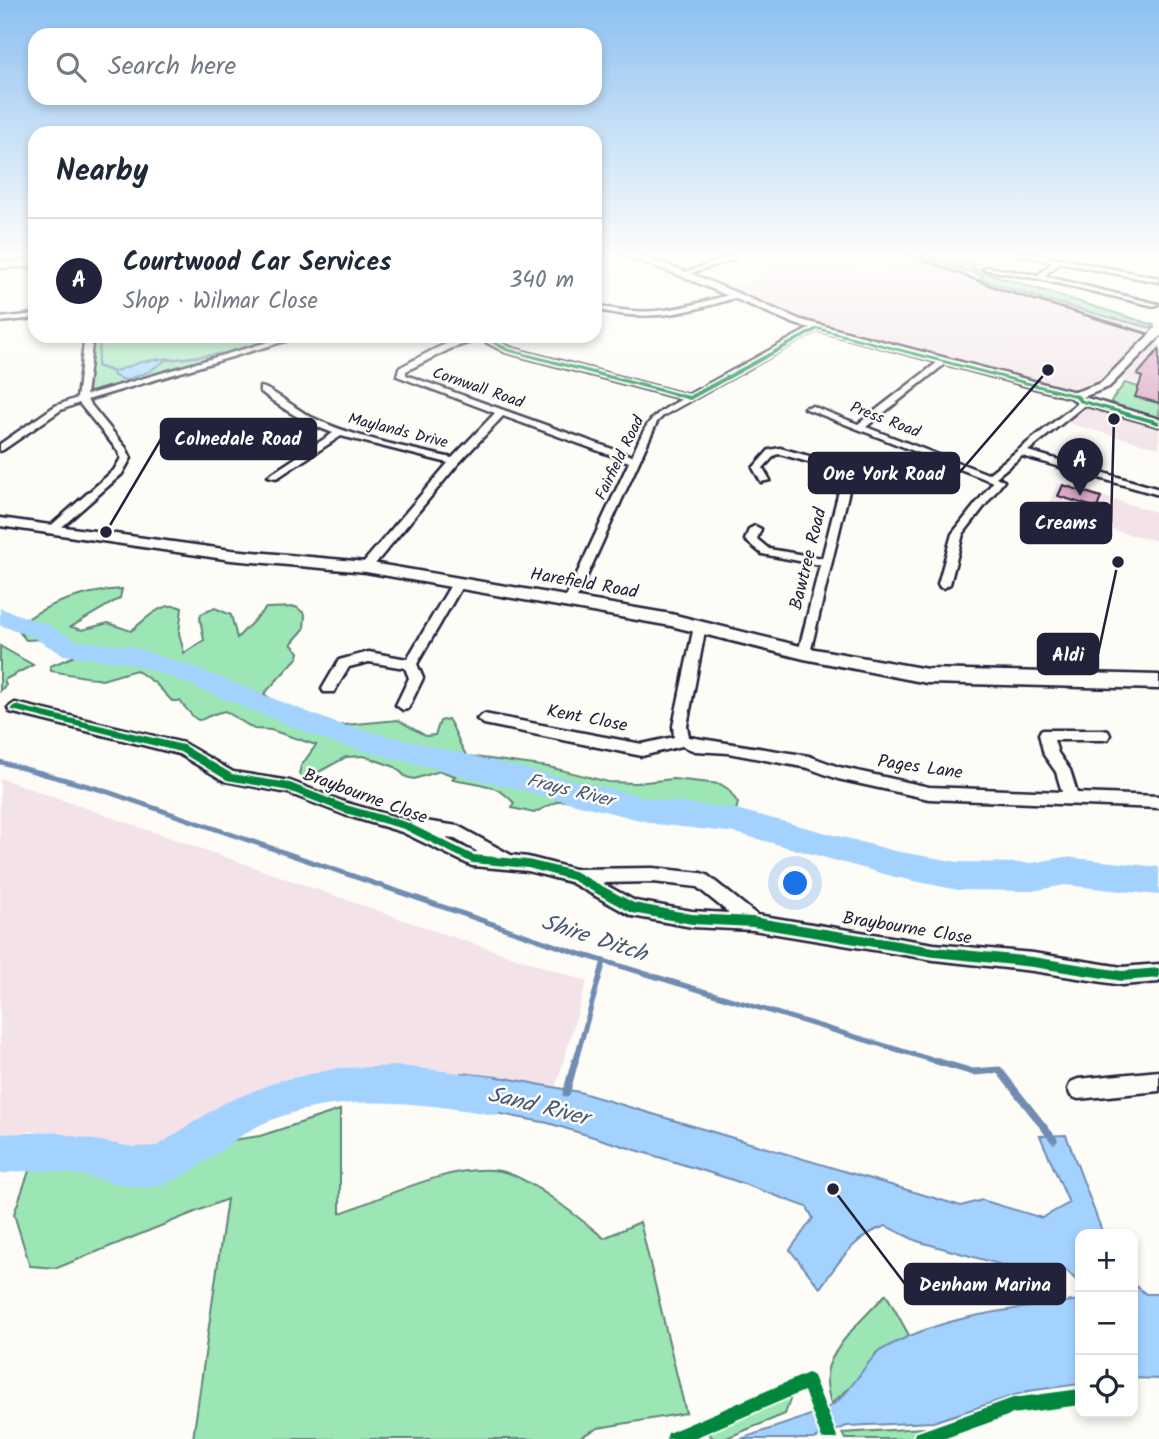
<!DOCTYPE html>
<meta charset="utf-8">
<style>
body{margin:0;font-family:Kalam,sans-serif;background:#f6f6f7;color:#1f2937}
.controls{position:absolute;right:21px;bottom:21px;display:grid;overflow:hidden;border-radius:14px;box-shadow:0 4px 10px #0003}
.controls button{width:63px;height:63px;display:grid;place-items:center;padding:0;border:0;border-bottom:2px solid #e0e1e3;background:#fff;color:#1f2937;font:35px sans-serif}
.you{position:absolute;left:796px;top:884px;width:24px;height:24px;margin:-18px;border:5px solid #fff;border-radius:50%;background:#1a73e8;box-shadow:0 0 0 10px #1a73e833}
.badge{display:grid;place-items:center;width:46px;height:46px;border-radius:50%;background:#22223b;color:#fff;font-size:23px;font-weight:700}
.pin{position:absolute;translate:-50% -58px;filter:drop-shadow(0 2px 4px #0008)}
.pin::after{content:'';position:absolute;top:37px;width:24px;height:21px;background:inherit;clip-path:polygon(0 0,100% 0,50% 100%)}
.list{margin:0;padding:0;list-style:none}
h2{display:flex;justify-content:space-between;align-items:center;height:91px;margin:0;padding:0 28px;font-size:30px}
h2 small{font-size:23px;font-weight:400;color:#747a83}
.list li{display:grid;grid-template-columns:46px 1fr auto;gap:21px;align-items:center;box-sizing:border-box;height:126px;padding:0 28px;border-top:2px solid #e0e1e3}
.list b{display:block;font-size:26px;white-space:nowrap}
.list p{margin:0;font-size:23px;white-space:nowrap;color:#747a83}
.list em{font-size:23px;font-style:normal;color:#747a83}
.icon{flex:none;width:38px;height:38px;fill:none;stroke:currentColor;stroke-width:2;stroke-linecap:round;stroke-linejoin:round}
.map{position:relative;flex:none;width:1159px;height:1439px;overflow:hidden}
.search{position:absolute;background:#fff;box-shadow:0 4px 10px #0003;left:28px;top:28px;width:574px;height:77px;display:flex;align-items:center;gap:18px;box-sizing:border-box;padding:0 24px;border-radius:21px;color:#747a83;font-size:26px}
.panel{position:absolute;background:#fff;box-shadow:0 4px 10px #0003;left:28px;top:126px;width:574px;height:217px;border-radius:21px}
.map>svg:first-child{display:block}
.built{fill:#f3e3e8}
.green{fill:#9ce5b4;stroke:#5f8478;stroke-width:2}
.water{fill:#a3d2ff;stroke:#6f8cb1;stroke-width:2}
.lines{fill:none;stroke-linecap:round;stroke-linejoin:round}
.stream-far3{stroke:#6f8cb1;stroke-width:2.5}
.stream-far2{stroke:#6f8cb1;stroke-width:4.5}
.stream-far1{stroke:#6f8cb1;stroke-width:5}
.stream{stroke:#6f8cb1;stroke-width:7}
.river{fill:#a3d2ff;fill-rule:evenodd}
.building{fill:#dda9c5;stroke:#22223b;stroke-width:2}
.minor-casing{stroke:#22223b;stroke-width:5}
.tertiary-casing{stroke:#22223b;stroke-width:5}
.secondary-casing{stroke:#22223b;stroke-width:5}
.minor{fill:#fdfcf7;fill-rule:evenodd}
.tertiary{fill:#fdfcf7;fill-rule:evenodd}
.secondary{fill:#fdfcf7;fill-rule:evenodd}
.rail{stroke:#22223b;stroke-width:2.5}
.tertiary-bridge-casing{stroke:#22223b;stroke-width:12;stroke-linecap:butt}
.tertiary-bridge{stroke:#fdfcf7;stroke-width:10}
.cycleway-casing{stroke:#fdfcf7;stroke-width:4}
.cycleway{fill:#00873e;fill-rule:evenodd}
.labels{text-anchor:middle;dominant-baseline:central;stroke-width:5;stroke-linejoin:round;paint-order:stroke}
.far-street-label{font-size:16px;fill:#22223b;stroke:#fdfcf7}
.street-label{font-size:18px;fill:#22223b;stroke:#fdfcf7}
.water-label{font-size:19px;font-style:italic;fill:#495776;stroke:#fdfcf7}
.near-water-label{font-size:23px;font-style:italic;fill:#495776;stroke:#fdfcf7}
.leader{fill:none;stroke:#22223b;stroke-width:2.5}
.callout-dot{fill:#22223b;stroke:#fdfcf7;stroke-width:2.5}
.callout{fill:#22223b;stroke:#22223b;stroke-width:2.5}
.callout-label{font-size:19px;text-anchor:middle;font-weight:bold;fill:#fff}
</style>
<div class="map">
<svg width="1159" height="1439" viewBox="0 0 1159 1439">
<rect width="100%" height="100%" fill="#fdfcf7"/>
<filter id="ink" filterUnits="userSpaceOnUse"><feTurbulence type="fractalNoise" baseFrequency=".0143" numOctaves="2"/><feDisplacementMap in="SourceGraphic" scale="14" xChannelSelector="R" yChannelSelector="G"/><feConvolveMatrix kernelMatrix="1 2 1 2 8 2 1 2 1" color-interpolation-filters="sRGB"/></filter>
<g filter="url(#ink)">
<path class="built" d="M785 253 858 262 855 271 893 270 874 253H916L949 268 957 266 985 276 980 279 1016 291 1152 328 1153 337H1159V391L1113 377 1102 386 1079 394 810 325 723 290 755 279Z
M1078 404 1159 425V448L1060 421Z
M1057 483 1159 513 1157 541 1045 514Z
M0 778 438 932 587 981 555 1089 505 1078 461 1073 397 1077 268 1098 151 1155 31 1131 0 1141Z"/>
<path class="green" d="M916 253 978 264 971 268 1154 325 1152 328C1094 314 1036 298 980 279L983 276C960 267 939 264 916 253Z
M93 336H290L91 392 86 389Z
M1125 383 1159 393V418L1115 406 1111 401Z
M122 589 120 598 71 627 82 630 108 623 131 631C145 620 163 599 182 608L179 633 184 653 204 640 200 619 201 614 215 608 231 615 237 638 266 608 296 607 305 614 304 629 291 644 299 652 298 657 264 694 295 716 334 726 398 720 426 736 435 735 440 721 448 719C457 732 458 744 467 756L549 767 608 782 636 783 673 779 720 784 728 789 738 803 736 810 716 822 697 821 661 809 577 800 558 801 534 813 512 808 514 803C498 784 476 783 452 779L455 776 440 771 414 779 406 777 395 767 364 756 346 757 306 779 299 774 301 766 316 745 271 730 254 729 225 711C195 716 205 733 180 701H172L156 684 136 670 102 680 51 671 50 666 75 656 76 646 43 639 26 640 17 629C40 603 89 591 122 589Z
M0 646 33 665 4 680 6 685 0 691Z
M340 1110V1213C386 1197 451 1163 500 1171 529 1176 580 1219 604 1238L640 1222 686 1413 598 1428 576 1439H193L227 1199 57 1268 30 1266 14 1214 35 1154 47 1141 91 1156 105 1172 127 1180 233 1140 260 1136Z
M886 1294 910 1337 877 1352 860 1379 831 1404C828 1393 824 1377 829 1365 839 1339 867 1315 886 1294Z
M792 1394 785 1414 724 1439H714L708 1433 709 1429Z
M924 1428 925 1433 907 1439H845L842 1433Z"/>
<path class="water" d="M169 358 148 372 125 380 114 376 113 372 141 362Z
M461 1073 505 1078 579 1092 961 1206 982 1200 1042 1218 1069 1203 1040 1136 1066 1135 1103 1234H1080V1294L1079 1283 1065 1269C1052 1271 1039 1267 1027 1272L917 1241 886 1226C854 1236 839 1262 820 1288L790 1250 813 1218 807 1207 730 1179 548 1123 458 1106Z
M1133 1284 1146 1294H1159V1379L1133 1378Z
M1080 1300V1384L1028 1391 933 1422 847 1426 814 1439H741C766 1429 814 1417 835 1403 853 1390 868 1358 880 1351 940 1315 1013 1309 1080 1300Z"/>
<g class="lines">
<path class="stream-far3" d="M101 336 97 366 113 372
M168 360 228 353 281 336"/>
<path class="stream-far2" d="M0 762 44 774"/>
<path class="stream-far1" d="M37 772 102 790 577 953 942 1063
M575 1063 604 961"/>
<path class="stream" d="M936 1061 973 1072 999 1070 1054 1140
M566 1094 575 1061"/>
<path class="river" d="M0 608 48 625 78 641 129 646 191 666 338 724 656 800 736 809 895 851 958 862 1032 863 1065 857 1159 867V895L1065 885 1032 891 958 890 895 877 736 833 656 824 333 743 173 678 128 663 64 655 32 637 0 625Z
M401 1066 494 1077 507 1083 513 1096 507 1109 494 1115C418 1102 330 1091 258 1126 223 1144 197 1175 158 1186 136 1191 116 1182 95 1178 63 1171 32 1168 0 1174V1134L52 1132 133 1147 157 1146 222 1104 278 1081 339 1068Z"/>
</g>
<path class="building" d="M1159 349V403L1135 397 1142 377 1137 375Z
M1063 485 1101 497 1097 508 1058 496Z"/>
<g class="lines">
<g class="minor-casing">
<path id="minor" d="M1015 253H1030L1159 278V282L1060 263 1044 276 1158 304 1154 306 1039 279 983 269 986 267 1038 275 1053 262Z
M732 256 734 259 686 275 681 274Z
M735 293H738V297C686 313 649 323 595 309V305C652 319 681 308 735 293Z
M35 314V318L0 322V318Z
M814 326 821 328 663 416 657 422 573 607H565L563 604 629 462 503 416 458 464 370 570 366 571 360 567 362 564 448 463 341 436 277 478 268 476 333 433C305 423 282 409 260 391V387C269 387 299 411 311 417 355 438 404 447 452 458L495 413 397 376 399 368C421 357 461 331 486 336 494 338 503 344 511 348L688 395ZM480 339 505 352 682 399C647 418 648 421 632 456L406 375V371L452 348Z
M85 336H93L86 395 289 336H302L87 400 126 448 131 458 122 474 55 533H47V529L114 470 121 458 118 451 79 403 61 410 3 450 0 451V444L55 406 77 398Z
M943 358 946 359V363L866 427 988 474 1084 398 1088 401 1087 403 1028 451 1159 489V495L1022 456 996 477 1004 481 963 534 950 584 944 588 940 587 938 584 952 534 993 482 804 408 812 406 858 424Z
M780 448 830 462 853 474 810 653 804 658 798 653 820 565 762 554 745 540 749 529 755 526 761 529 757 539 769 549 822 558 843 475 822 466 780 454 775 455 763 468 770 480 761 482 753 468 769 450Z
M458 579 464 583 417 664 423 678 408 709 403 710 396 705 409 678 405 668 369 662 349 667 334 692H324L322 689 339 660 369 652 407 659 452 583Z
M700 622 706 626 687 726 689 737 809 756 839 767 929 787 1062 792 1056 772 1044 755 1039 734 1041 730H1103L1108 731 1110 735 1108 739 1103 740H1054L1058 753 1070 770 1077 793 1159 796V808L929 799 838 779 808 768 728 753 695 751 682 746 642 756 484 724 477 719 484 714 642 744 674 737 673 726 694 626Z
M15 703 183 743 233 772 290 781 347 803 413 822 418 820 458 826 511 855 528 857 574 869 653 868 701 873 707 875 757 915 934 944 1033 953 1122 967 1159 964V982L1122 985 1033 971 934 960 753 930 692 927 632 916 570 882 528 871 472 866 402 832 345 815 288 793 225 781 179 754 10 712 8 708ZM445 838 455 839 478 852H474ZM653 882 697 887 729 913 692 911 635 901 602 883Z
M1159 1071V1091L1078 1099 1071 1096 1068 1089 1071 1082 1078 1079Z"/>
</g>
<g class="tertiary-casing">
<path id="tertiary" d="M618 253H631L687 272 801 320 1075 392 1101 383 1149 335H1157V339L1109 387 1083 397 1159 419V426L1077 403 1072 398 795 324 681 276Z"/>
</g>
<g class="secondary-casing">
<path id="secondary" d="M35 260V266L0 268V262Z
M0 518 231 550 366 562 671 614 804 647 927 669 1159 675V689L927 683 804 659 671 626 366 572 231 560 0 526Z"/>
</g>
<use href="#minor" class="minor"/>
<use href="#tertiary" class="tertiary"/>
<use href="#secondary" class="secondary"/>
<path class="rail" d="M905 253 1005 291 1159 337"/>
<g class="tertiary-bridge-casing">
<path id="tertiary-bridge" d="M1153 337 1159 331"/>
</g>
<use href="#tertiary-bridge" class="tertiary-bridge"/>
<g class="cycleway-casing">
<path id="cycleway" d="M817 327 1078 395 1083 400 1159 421V425L1079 402 1074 397 818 330 690 400 506 351 479 336H485L510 349 689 396Z
M15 705 183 745 232 774 290 783 346 805 406 822 473 855 528 860 574 871 634 903 692 914 753 917 934 947 1033 957 1122 971 1159 968V978L1122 981 1033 967 934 957 753 927 692 924 632 913 572 880 528 868 472 863 404 829 345 813 289 791 227 780 180 752 12 710 11 708Z
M808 1373 813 1376 838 1439H822L804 1391 692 1439H666L668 1433Z
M1080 1389V1405L1013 1414 943 1439H913L915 1433 921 1431 1013 1398Z"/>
</g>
<use href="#cycleway" class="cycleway"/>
</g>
</g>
<linearGradient id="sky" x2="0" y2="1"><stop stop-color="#8cc0f1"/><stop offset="0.56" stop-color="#fefefb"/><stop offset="1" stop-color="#fefefb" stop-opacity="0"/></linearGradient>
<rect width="1159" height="455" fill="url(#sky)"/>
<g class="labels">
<g class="far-street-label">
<text transform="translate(478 388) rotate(19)">Cornwall Road</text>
<text transform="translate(885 420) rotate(21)">Press Road</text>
<text transform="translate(398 431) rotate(14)">Maylands Drive</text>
<text transform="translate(620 458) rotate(-64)">Fairfield Road</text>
</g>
<g class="street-label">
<text transform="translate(809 559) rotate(-76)">Bawtree Road</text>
<text transform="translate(584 584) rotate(10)">Harefield Road</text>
<text transform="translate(587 719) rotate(11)">Kent Close</text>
<text transform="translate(920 768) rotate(8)">Pages Lane</text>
<text transform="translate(365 797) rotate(20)">Braybourne Close</text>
<text transform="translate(907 929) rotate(9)">Braybourne Close</text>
</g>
<g class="water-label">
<text transform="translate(570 791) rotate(14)">Frays River</text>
</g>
<g class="near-water-label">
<text transform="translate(594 939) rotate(18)">Shire Ditch</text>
<text transform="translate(538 1107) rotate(14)">Sand River</text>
</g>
</g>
<path class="leader" d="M106 532L161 439M1048 370L959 473M1114 419L1111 523M1118 562L1098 654M833 1189L905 1284"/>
<g class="callout-dot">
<circle cx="106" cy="532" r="7"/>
<circle cx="1048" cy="370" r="7"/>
<circle cx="1114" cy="419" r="7"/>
<circle cx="1118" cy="562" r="7"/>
<circle cx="833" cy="1189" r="7"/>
</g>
<g class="callout">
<rect x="161" y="419" width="155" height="40" rx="7"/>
<rect x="809" y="453" width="150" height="40" rx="7"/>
<rect x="1021" y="503" width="90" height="40" rx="7"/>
<rect x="1038" y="634" width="60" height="40" rx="7"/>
<rect x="905" y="1264" width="160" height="40" rx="7"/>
</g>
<g class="callout-label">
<text x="238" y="445">Colnedale Road</text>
<text x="884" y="480">One York Road</text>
<text x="1066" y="529">Creams</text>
<text x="1068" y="661">Aldi</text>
<text x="985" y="1291">Denham Marina</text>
</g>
</svg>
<div class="controls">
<button>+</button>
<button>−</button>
<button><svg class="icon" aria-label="locate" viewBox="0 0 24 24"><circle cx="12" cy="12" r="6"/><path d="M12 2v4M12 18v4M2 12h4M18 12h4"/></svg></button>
</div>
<div class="you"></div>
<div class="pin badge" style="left:1080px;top:496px">A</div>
<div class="search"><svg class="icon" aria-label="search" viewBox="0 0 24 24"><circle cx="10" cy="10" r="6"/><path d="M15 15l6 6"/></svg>Search here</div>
<section class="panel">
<h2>Nearby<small></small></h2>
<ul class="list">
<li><span class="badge">A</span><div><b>Courtwood Car Services</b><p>Shop · Wilmar Close</p></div><em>340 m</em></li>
</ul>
</section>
</div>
